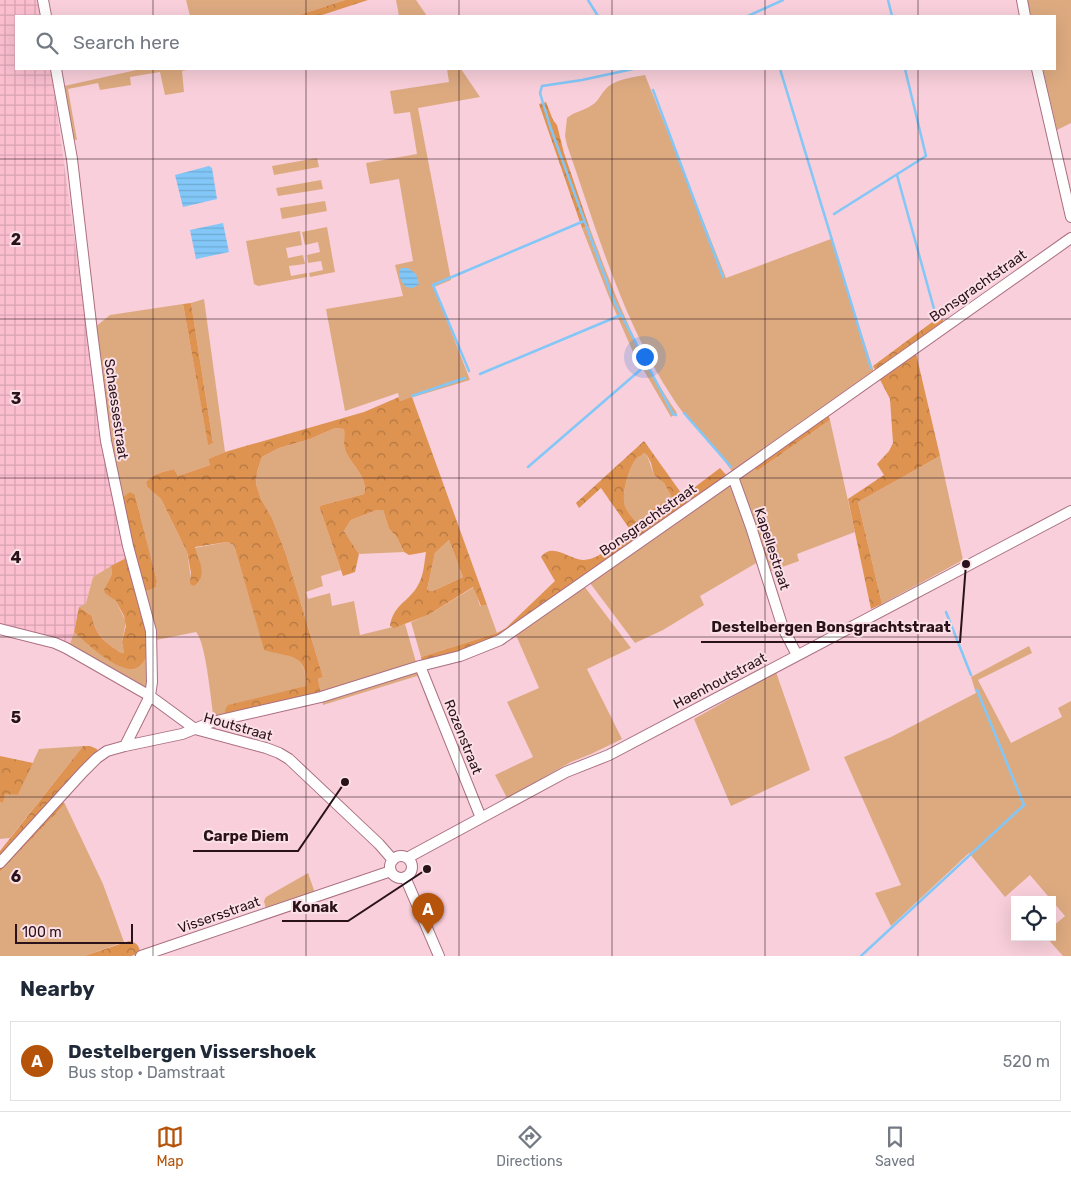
<!DOCTYPE html>
<meta charset="utf-8">
<style>
body{margin:0;font-family:Rubik,sans-serif;background:#f6f6f7;color:#1f2937}
.controls{position:absolute;right:15px;bottom:15px;display:grid;overflow:hidden;border-radius:0px;box-shadow:0 5px 20px #0002}
.controls button{width:45px;height:45px;display:grid;place-items:center;padding:0;border:0;border-bottom:1px solid #e0e1e3;background:#fff;color:#1f2937;font:25px sans-serif}
.scale{position:absolute;left:15px;bottom:12px;width:118px;box-sizing:border-box;padding-left:5px;border:2px solid #291219;border-top:0;font-size:14px;line-height:18px;white-space:nowrap;color:#291219;-webkit-text-stroke:4px #fce0e7;paint-order:stroke}
.you{position:absolute;left:644px;top:356px;width:18px;height:18px;margin:-12px;border:4px solid #fff;border-radius:50%;background:#1a73e8;box-shadow:0 0 0 8px #1a73e833}
.badge{display:grid;place-items:center;width:32px;height:32px;border-radius:50%;background:#b45309;color:#fff;font-size:16px;font-weight:700}
.pin{position:absolute;translate:-50% -41px;filter:drop-shadow(0 1px 2px #0008)}
.pin::after{content:'';position:absolute;top:26px;width:18px;height:15px;background:inherit;clip-path:polygon(0 0,100% 0,50% 100%)}
.list{margin:0;padding:0;list-style:none}
h2{display:flex;justify-content:space-between;align-items:center;height:65px;margin:0;padding:0 20px;font-size:21px}
h2 small{font-size:16px;font-weight:400;color:#747a83}
.list li{display:grid;grid-template-columns:32px 1fr auto;gap:15px;align-items:center;box-sizing:border-box;height:80px;margin:0 10px 10px;padding:0 10px;border:1px solid #e0e1e3;border-radius:0px}
.list b{display:block;font-size:19px;white-space:nowrap}
.list p{margin:0;font-size:16px;white-space:nowrap;color:#747a83}
.list em{font-size:16px;font-style:normal;color:#747a83}
.icon{flex:none;width:28px;height:28px;fill:none;stroke:currentColor;stroke-width:2;stroke-linecap:round;stroke-linejoin:round}
.map{position:relative;flex:none;width:1071px;height:956px;overflow:hidden}
.search{position:absolute;background:#fff;box-shadow:0 5px 20px #0002;left:15px;right:15px;top:15px;height:55px;display:flex;align-items:center;gap:12px;box-sizing:border-box;padding:0 18px;border-radius:0px;color:#747a83;font-size:19px}
.sheet{height:155px;background:#fff}
nav{display:flex;justify-content:space-around;align-items:center;box-sizing:border-box;height:70px;border-top:1px solid #e0e1e3;background:#fff;font-size:14px;color:#747a83}
nav a{display:grid;justify-items:center;gap:2px}
nav .on{color:#b45309}
.map>svg:first-child{display:block}
.industrial{fill:url(#industrial-grid)}
.grass{fill:#ddaa80}
.forest{fill:url(#forest-crowns);fill-rule:evenodd}
.water{fill:url(#water-rules)}
.lines{fill:none;stroke-linecap:round;stroke-linejoin:round}
.stream{stroke:#82c7f8;stroke-width:2.5}
.minor-casing{stroke:#ab6f81;stroke-width:12}
.minor{stroke:#fff;stroke-width:10}
.grid{fill:none;stroke:#291219;stroke-width:1;stroke-opacity:0.55}
.labels{text-anchor:middle;dominant-baseline:central;stroke-width:4;stroke-linejoin:round;paint-order:stroke}
.street-label{font-size:14px;fill:#291219;stroke:#fce0e7}
.grid-label{font-size:16px;text-anchor:middle;font-weight:bold;fill:#291219;stroke:#fce0e7;stroke-width:4;stroke-linejoin:round;paint-order:stroke}
.leader{fill:none;stroke:#291219;stroke-width:2}
.callout-dot{fill:#291219;stroke:#fce0e7;stroke-width:2}
.callout-label{font-size:15px;text-anchor:middle;font-weight:bold;fill:#291219;stroke:#fce0e7;stroke-width:4;stroke-linejoin:round;paint-order:stroke}
</style>
<div class="map">
<svg width="1071" height="956" viewBox="0 0 1071 956">
<defs>
<pattern id="industrial-grid" width="8" height="8" patternUnits="userSpaceOnUse" patternTransform="scale(1.25)"><rect width="8" height="8" fill="#fbbfd0"/><path d="M0 4h8M4 0v8" fill="none" stroke="#d7a3b2"/></pattern>
<pattern id="forest-crowns" width="20" height="18" patternUnits="userSpaceOnUse" patternTransform="scale(1.25)"><rect width="20" height="18" fill="#de9350"/><path d="M2 6a3 3 0 1 1 6 0M12 15a3 3 0 1 1 6 0" fill="none" stroke="#b47742"/></pattern>
<pattern id="water-rules" width="6" height="5" patternUnits="userSpaceOnUse" patternTransform="scale(1.25)"><rect width="6" height="5" fill="#82c7f8"/><path d="M0 2.5h6" fill="none" stroke="#70aad4"/></pattern>
</defs>
<rect width="100%" height="100%" fill="#f8cfda"/>
<path class="industrial" d="M0 0H41L43 16H16V69H51L105 462 128 557 93 577 86 603 79 607 74 632 70 644 57 638 0 623Z"/>
<path class="grass" d="M186 0H345L296 16H190Z
M396 0H416L427 16H399Z
M1027 0H1071V123L1057 130 1043 69H1055V16H1031Z
M141 69H191L182 71 184 92 165 95 160 72 130 77 131 85 100 90 98 83 68 89 77 140 73 139 64 86Z
M447 69H461L480 97 418 108 451 280 434 287 470 380 400 401 398 393 345 411 326 309 403 296 395 265 413 261 399 179 370 184 366 163 417 154 410 112 394 114 390 91 449 82Z
M645 75 726 278 831 239 874 372 734 474C726 463 719 453 711 443 698 429 684 416 674 400 623 323 597 231 567 145L565 136 567 118C575 111 584 111 592 105 598 102 600 95 605 90 614 79 631 78 645 75Z
M317 158 319 167 274 175 272 166Z
M321 180 323 189 278 196 276 188Z
M325 201 327 211 282 219 280 208Z
M589 226C613 291 638 356 677 413L671 417 633 352 609 297 582 228Z
M327 227 335 272 310 277 309 273 323 270 321 261 308 263 307 255 320 252 318 242 305 245 302 232Z
M300 231 302 245 286 248 288 258 303 255 305 264 289 266 291 276 307 273V277L258 286 254 284 246 241Z
M204 299 225 452 208 459 210 465 178 476 174 469C164 472 153 473 146 482L147 487 161 499 187 552 191 579 199 559 194 548 227 542 234 545 264 649C290 658 306 651 306 686 275 695 246 712 214 720 211 703 206 642 196 632L156 640 145 590H150L156 587 157 581 135 495 122 498 118 487 94 328 110 315 183 304 208 444 213 443 191 303Z
M830 420 855 532 797 554 799 561 771 571 739 480 740 476 753 466 757 471Z
M335 428 344 429C345 435 343 444 345 450 350 464 369 477 364 494L319 506 341 570 321 576 323 586 306 592 308 599 330 593 332 606 354 601 360 635 405 624 416 662 415 665 321 693 318 679 323 677 286 554 272 518 261 499 256 484 257 472 262 457 279 448 310 439Z
M644 453 647 455 654 475 664 483 672 498 655 507 639 525C634 519 627 512 625 506 621 495 629 465 638 457 640 455 642 455 644 453Z
M940 456 963 560 882 604 858 502Z
M727 484 733 485 758 562 700 596 704 605 663 630 635 643 590 583Z
M377 510H383L389 529 396 536 404 552 359 554 344 531 351 520Z
M449 540 463 577 433 591 427 590 435 553Z
M111 566 112 574 108 582 111 596 116 601 126 622 122 642 124 653H121C104 641 96 637 92 616L79 607 86 603 93 577Z
M584 586 631 648 587 669 622 739 591 754 571 762 507 798 495 775 533 757 507 702 539 688 516 635Z
M474 587 480 606 487 605 497 633 421 657 411 622 428 615Z
M74 632C85 641 122 676 137 668 142 666 146 658 149 653L147 686 143 687 70 644Z
M1029 646 1032 653 978 680 1011 743 1062 717 1058 708 1071 701V956H1063L1046 937H1052V927L1065 916 1030 875 1005 897 969 853 891 926 875 893 901 885 844 757 891 737 976 693 971 677Z
M415 672 419 673 434 711H431L419 678 417 676 323 705 322 700Z
M776 672 810 770 731 806 694 719Z
M83 746 10 838 0 839V802L3 803 4 793 18 795 39 749Z
M65 804 103 884 124 942 84 956H0V872Z
M308 873 315 893 266 909 264 901 266 897Z"/>
<path class="forest" d="M345 0H368L319 16H296Z
M546 102 553 120 557 125 564 153 589 226 582 228 539 104Z
M191 303 213 443 208 445 183 304Z
M939 317 944 321 914 345 940 456 858 502 882 604 871 609 848 499 884 475 877 464 889 451 893 443 890 399 873 366Z
M399 397 400 401 412 397 487 605 481 606 473 587 428 615 394 628 390 626C393 605 408 602 417 587 424 576 424 564 426 552L409 555 404 552 396 536 389 529 383 510H377L351 520 344 531 359 554 355 572 343 576 319 506 364 494C369 477 350 464 345 450 343 444 345 436 344 429L335 428 310 439 279 448 262 457 257 472 256 484 261 499 272 518 286 554 323 677 318 679 321 693 226 717 225 710 228 705 306 686C307 652 290 658 264 650L234 545 227 542 195 547C198 560 209 575 194 586L190 584 191 573 187 552 161 499 147 487 146 482C153 473 164 472 174 469L178 476 210 465 208 459 225 452 364 412ZM449 540 463 577 433 591 427 590 435 553Z
M828 414 830 420 757 471 753 466Z
M644 441 689 504 495 640 422 663 421 657 497 633 506 628 555 581 541 557C553 541 571 561 584 560 601 559 618 541 631 531L601 488 579 508 576 503ZM644 453 647 455 651 463 654 475 664 483 672 498 655 507 639 525C634 519 627 512 625 506 621 495 629 465 638 457 640 456 642 455 644 453Z
M720 468 728 477 693 502 687 493Z
M130 492 135 495 157 581 156 587 150 590H145L143 584 121 503 122 498Z
M128 557 145 624 149 653C146 658 142 666 137 668 121 676 85 642 74 632L79 607 92 616C96 637 104 641 121 653H124L122 642 126 626 124 616 116 601 105 593 104 590 112 574 111 566Z
M83 746H90L97 749V752L57 796 65 804 0 872V851Z
M0 756 33 763 18 795 5 794 3 803 0 802Z
M129 941C137 943 139 945 140 953L131 956H84Z"/>
<path class="water" d="M209 166 212 168 217 199 183 207 175 175Z
M223 223 229 252 196 259 190 230Z
M401 268H408L416 274 419 284 413 288 406 287C401 282 397 274 401 268Z"/>
<g class="lines">
<path class="stream" d="M588 0 598 16
M888 0 892 16
M748 16 783 0
M633 69 582 80 542 86 540 93 551 129 613 299 673 414 676 415
M780 69 871 368
M653 90 723 277
M897 175 936 316
M834 214 926 156 905 69
M469 371 433 285 584 221
M480 374 621 315
M412 396 465 378
M684 413 731 467
M528 467 646 365
M946 612 971 675
M861 956 1024 805 977 690"/>
<g class="minor-casing">
<path id="minor" d="M43 0 46 16
M1022 0 1025 16
M56 69 72 159 92 332 106 441 128 546 151 631 152 682 150 696 125 746
M1037 69 1071 217
M733 477 751 527 783 628 797 655
M0 629 55 643 66 648 150 696 195 729 266 748 279 753 289 759 379 844 393 860
M420 666 481 818
M390 867a11 11 0 1 1 22 0a11 11 0 1 1-22 0Z
M407 858 566 772 609 755 1071 511
M0 863 83 772 97 758 107 751 125 746 182 734 212 722 321 697 420 666 460 656 500 640 733 477 1071 238
M405 877 439 956
M141 956 391 871"/>
</g>
<use href="#minor" class="minor"/>
</g>
<path class="grid" d="M153 0V16M306 0V16M459 0V16M612 0V16M765 0V16M918 0V16M153 69V956M306 69V956M459 69V956M612 69V956M765 69V956M918 69V956M0 159H1071M0 319H1071M0 478H1071M0 637H1071M0 797H1071"/>
<g class="labels">
<g class="street-label">
<text transform="translate(978 286) rotate(-35)">Bonsgrachtstraat</text>
<text transform="translate(116 409) rotate(82)">Schaessestraat</text>
<text transform="translate(648 520) rotate(-35)">Bonsgrachtstraat</text>
<text transform="translate(772 549) rotate(72)">Kapellestraat</text>
<text transform="translate(720 681) rotate(-28)">Haenhoutstraat</text>
<text transform="translate(238 727) rotate(16)">Houtstraat</text>
<text transform="translate(463 737) rotate(68)">Rozenstraat</text>
<text transform="translate(219 915) rotate(-19)">Vissersstraat</text>
</g>
</g>
<g class="grid-label">
<text x="16" y="245">2</text>
<text x="16" y="404">3</text>
<text x="16" y="563">4</text>
<text x="16" y="723">5</text>
<text x="16" y="882">6</text>
</g>
<path class="leader" d="M966 564L960 642H701M345 782L298 851H193M427 869L348 921H282"/>
<g class="callout-dot">
<circle cx="966" cy="564" r="5"/>
<circle cx="345" cy="782" r="5"/>
<circle cx="427" cy="869" r="5"/>
</g>
<g class="callout-label">
<text x="831" y="632">Destelbergen Bonsgrachtstraat</text>
<text x="246" y="841">Carpe Diem</text>
<text x="315" y="912">Konak</text>
</g>
</svg>
<div class="controls">
<button><svg class="icon" aria-label="locate" viewBox="0 0 24 24"><circle cx="12" cy="12" r="6"/><path d="M12 2v4M12 18v4M2 12h4M18 12h4"/></svg></button>
</div>
<div class="scale">100 m</div>
<div class="you"></div>
<div class="pin badge" style="left:428px;top:934px">A</div>
<div class="search"><svg class="icon" aria-label="search" viewBox="0 0 24 24"><circle cx="10" cy="10" r="6"/><path d="M15 15l6 6"/></svg>Search here</div>
</div>
<section class="sheet">
<h2>Nearby<small></small></h2>
<ul class="list">
<li><span class="badge">A</span><div><b>Destelbergen Vissershoek</b><p>Bus stop · Damstraat</p></div><em>520 m</em></li>
</ul>
</section>
<nav>
<a class="on"><svg class="icon" aria-label="map" viewBox="0 0 24 24"><path d="M3 6l6-2 6 2 6-2v14l-6 2-6-2-6 2zM9 4v14M15 6v14"/></svg>Map</a>
<a><svg class="icon" aria-label="directions" viewBox="0 0 24 24"><path d="M12 3l9 9-9 9-9-9zM9 14v-3h6M13 9l2 2-2 2"/></svg>Directions</a>
<a><svg class="icon" aria-label="saved" viewBox="0 0 24 24"><path d="M7 4h10v16l-5-4-5 4z"/></svg>Saved</a>
</nav>
